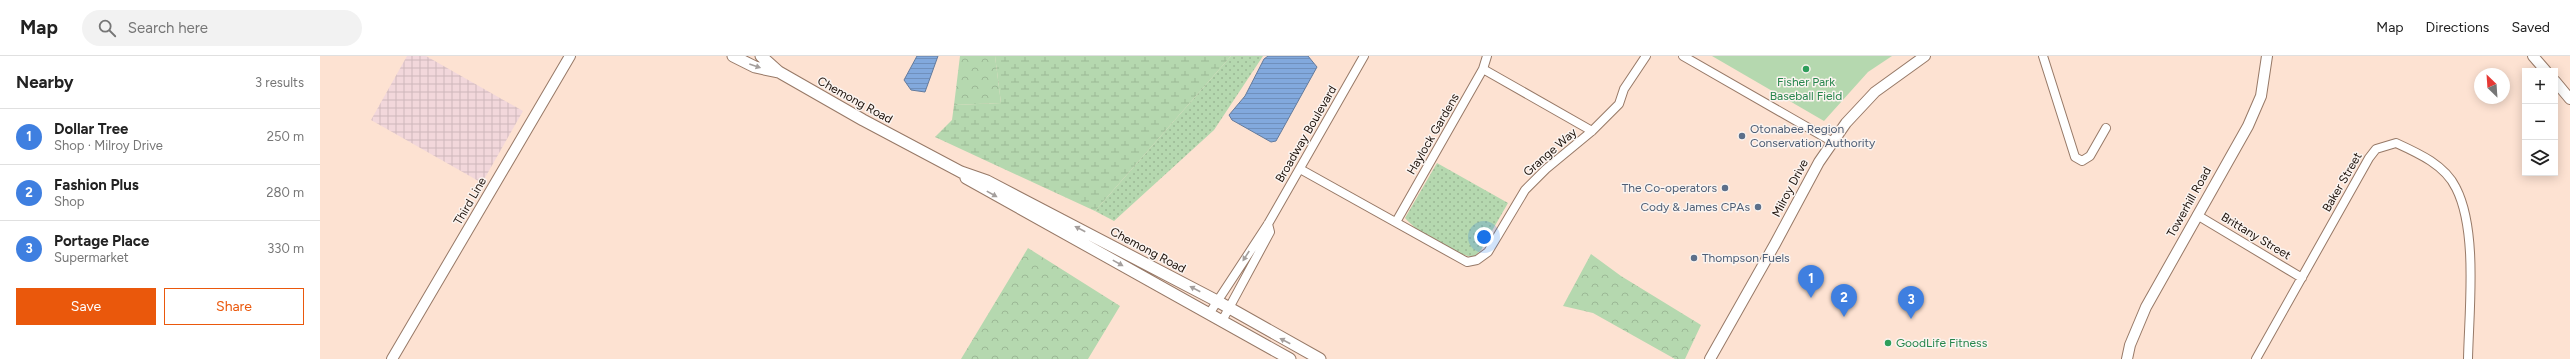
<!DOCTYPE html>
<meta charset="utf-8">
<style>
body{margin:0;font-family:Figtree,sans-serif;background:#f2f2f2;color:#222}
.controls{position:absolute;right:12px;top:12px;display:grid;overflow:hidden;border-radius:0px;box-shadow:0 2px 10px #0003}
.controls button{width:36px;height:36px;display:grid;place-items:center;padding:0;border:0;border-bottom:1px solid #e0e0e0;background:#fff;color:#222;font:20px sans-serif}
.compass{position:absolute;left:2154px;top:12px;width:36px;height:36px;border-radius:50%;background:#fff;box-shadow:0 2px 10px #0003;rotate:335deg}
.you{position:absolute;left:1164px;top:181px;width:14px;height:14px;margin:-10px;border:3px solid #fff;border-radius:50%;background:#1a73e8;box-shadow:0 0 0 6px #1a73e833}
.badge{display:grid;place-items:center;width:26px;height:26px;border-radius:50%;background:#ea580c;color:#fff;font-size:13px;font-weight:700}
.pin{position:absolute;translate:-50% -33px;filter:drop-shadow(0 1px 2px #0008)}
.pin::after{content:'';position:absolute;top:21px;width:14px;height:12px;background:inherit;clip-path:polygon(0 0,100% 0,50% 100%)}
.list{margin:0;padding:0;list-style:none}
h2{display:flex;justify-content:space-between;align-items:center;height:52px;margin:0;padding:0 16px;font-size:17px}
h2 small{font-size:13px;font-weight:400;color:#767676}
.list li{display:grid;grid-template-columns:26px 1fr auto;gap:12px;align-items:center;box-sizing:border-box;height:56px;padding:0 16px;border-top:1px solid #e0e0e0}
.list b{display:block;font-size:15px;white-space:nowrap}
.list p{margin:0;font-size:13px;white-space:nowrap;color:#767676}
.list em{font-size:13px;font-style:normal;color:#767676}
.actions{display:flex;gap:8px;padding:12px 16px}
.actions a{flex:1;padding:9px 0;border:1px solid #ea580c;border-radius:0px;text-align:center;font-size:14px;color:#ea580c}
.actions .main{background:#ea580c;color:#fff}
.icon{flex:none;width:22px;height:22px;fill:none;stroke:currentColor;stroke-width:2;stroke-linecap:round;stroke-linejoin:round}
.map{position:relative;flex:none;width:2250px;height:303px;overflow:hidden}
header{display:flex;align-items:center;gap:24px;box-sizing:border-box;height:56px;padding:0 20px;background:#fff;border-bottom:1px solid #e0e0e0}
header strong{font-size:19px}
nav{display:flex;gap:22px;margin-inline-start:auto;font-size:14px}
.search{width:280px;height:36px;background:#f2f2f2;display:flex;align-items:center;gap:10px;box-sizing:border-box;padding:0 14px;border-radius:22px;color:#767676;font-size:15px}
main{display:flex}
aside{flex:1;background:#fff}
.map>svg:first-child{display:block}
.industrial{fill:url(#industrial-grid)}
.grass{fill:url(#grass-dots)}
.forest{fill:url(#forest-crowns)}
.wetland{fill:url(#wetland-marsh)}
.park{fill:#b5d8af}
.water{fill:url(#water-rules);stroke:#637b9d}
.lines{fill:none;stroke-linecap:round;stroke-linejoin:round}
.minor-casing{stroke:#977967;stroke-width:10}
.tertiary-casing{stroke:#977967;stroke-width:12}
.secondary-casing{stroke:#977967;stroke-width:13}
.minor{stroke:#fff;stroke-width:8}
.tertiary{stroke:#fff;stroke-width:10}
.secondary{stroke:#fff;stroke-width:11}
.oneway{fill:#a49f9d}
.leisure-dot{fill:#2e9e5b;stroke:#fbf4f0;stroke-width:1.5}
.service-dot{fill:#5c6f8a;stroke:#fbf4f0;stroke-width:1.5}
.labels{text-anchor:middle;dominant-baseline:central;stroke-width:3;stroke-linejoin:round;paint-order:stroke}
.leisure-label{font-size:12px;fill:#27864d;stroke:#fbf4f0}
.street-label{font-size:12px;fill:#1b1009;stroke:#fbf4f0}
.service-label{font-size:12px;fill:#4e5e75;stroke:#fbf4f0;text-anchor:start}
</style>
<header>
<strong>Map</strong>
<div class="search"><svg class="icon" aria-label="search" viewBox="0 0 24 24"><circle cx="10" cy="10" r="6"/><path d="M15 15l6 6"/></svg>Search here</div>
<nav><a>Map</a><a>Directions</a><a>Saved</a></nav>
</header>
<main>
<aside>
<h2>Nearby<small>3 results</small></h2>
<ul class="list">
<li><span class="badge" style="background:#3f7fe0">1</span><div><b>Dollar Tree</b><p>Shop · Milroy Drive</p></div><em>250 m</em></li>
<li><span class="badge" style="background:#3f7fe0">2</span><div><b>Fashion Plus</b><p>Shop</p></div><em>280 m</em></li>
<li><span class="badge" style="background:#3f7fe0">3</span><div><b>Portage Place</b><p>Supermarket</p></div><em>330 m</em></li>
</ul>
<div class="actions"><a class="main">Save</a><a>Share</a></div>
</aside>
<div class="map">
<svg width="2250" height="303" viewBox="0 0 2250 303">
<defs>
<pattern id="industrial-grid" width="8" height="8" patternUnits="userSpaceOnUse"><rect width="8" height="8" fill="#f2d7db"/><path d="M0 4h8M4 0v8" fill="none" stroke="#cfb8bb"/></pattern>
<pattern id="grass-dots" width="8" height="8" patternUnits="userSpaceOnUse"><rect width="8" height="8" fill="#b5d8af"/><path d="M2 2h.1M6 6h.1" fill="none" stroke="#9bb895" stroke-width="1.8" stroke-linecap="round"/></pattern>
<pattern id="forest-crowns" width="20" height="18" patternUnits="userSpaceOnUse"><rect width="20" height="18" fill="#b5d8af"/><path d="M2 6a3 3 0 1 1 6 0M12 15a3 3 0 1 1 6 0" fill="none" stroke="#9bb895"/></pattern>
<pattern id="wetland-marsh" width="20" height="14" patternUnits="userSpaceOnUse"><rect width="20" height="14" fill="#b5d8af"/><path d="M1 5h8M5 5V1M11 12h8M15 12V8" fill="none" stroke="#9bb895"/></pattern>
<pattern id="water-rules" width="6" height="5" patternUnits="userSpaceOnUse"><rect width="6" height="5" fill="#82a9dd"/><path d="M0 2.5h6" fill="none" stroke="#7090bc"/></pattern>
</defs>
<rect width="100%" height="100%" fill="#fde2d2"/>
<path class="industrial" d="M87 0H106L203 55 162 127 51 64Z"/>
<path class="grass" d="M911 0H943L894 74 794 165 775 155Z
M1117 107 1188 147 1161 194 1154 201C1133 199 1099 178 1085 162Z"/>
<path class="forest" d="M640 0H675L681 47 634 49Z
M708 192 800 250 768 303H641Z
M1271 198 1301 220 1381 269 1365 303H1355L1273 257 1243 250Z"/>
<path class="wetland" d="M675 0H911L775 155 615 81 632 64 634 49 681 47Z"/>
<path class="park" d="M1392 0H1572L1548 16 1504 65Z"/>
<path class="water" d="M597 0H618L605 36 591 34 584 24Z
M948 0H988L997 11 956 85 951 86 912 64 909 59 925 40 944 3Z"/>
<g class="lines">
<g class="minor-casing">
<path id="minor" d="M1363 0 1513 86
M1723 0 1755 101 1762 105 1770 100 1786 72
M1163 13 1272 75
M980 113 1147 206 1157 204 1168 196 1205 134 1226 113 1272 75 1299 48 1304 33 1326 0
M1877 159 1982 222
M1076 166 1163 13 1167 0
M889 258 948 168 1044 0
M902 265 950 176 948 168
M1936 303 2049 102 2056 93 2076 87C2098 97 2125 109 2136 132 2158 175 2149 254 2148 303"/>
</g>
<g class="tertiary-casing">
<path id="tertiary" d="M2213 0 2226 15
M2235 25 2250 43
M72 303 250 0
M1390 303 1455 188 1499 106 1526 67 1555 36 1605 0
M1807 303 1810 289 1826 251 1928 70 1941 40 1947 0"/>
</g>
<g class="secondary-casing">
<path id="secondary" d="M413 0 435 11 458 16
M441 0 459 16 543 64 641 116 667 125 897 245 1000 303
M646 122 970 303"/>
</g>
<use href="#minor" class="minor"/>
<use href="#tertiary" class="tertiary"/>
<use href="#secondary" class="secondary"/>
</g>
<defs><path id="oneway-solid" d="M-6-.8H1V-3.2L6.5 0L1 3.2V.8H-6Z"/></defs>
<g class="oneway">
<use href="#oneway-solid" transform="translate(435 10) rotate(19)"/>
<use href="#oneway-solid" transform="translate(672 138) rotate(29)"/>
<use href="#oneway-solid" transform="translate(760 173) rotate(-152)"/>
<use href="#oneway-solid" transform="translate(926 200) rotate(123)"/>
<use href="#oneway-solid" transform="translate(798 207) rotate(29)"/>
<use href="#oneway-solid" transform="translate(875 233) rotate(-152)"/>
<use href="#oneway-solid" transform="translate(965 285) rotate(-152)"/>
</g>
<g class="leisure-dot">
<circle cx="1486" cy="13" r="4"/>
<circle cx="1568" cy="287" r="4"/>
</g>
<g class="service-dot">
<circle cx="1422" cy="80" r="4"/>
<circle cx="1405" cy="132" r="4"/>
<circle cx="1438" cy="151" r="4"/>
<circle cx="1374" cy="202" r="4"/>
</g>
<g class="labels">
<g class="leisure-label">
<text x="1486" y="26">Fisher Park<tspan x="1486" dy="14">Baseball Field</tspan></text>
<text x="1576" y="287" text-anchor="start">GoodLife Fitness</text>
</g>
<g class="street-label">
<text transform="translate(535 44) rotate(29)">Chemong Road</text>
<text transform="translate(986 78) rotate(-60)">Broadway Boulevard</text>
<text transform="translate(1113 78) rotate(-60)">Haylock Gardens</text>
<text transform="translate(1230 96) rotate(-41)">Grange Way</text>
<text transform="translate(2022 126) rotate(-60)">Baker Street</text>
<text transform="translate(1470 132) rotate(-62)">Milroy Drive</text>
<text transform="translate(150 145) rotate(-60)">Third Line</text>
<text transform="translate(1869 146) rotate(-61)">Towerhill Road</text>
<text transform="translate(1936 180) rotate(31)">Brittany Street</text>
<text transform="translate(828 194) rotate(28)">Chemong Road</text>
</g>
<g class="service-label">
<text x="1430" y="73">Otonabee Region<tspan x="1430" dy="14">Conservation Authority</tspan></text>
<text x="1397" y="132" text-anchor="end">The Co-operators</text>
<text x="1430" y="151" text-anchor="end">Cody &amp; James CPAs</text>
<text x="1382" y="202">Thompson Fuels</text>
</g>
</g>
</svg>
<div class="controls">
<button>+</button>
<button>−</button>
<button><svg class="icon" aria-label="layers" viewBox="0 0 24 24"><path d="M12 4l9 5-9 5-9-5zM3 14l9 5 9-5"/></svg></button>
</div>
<svg class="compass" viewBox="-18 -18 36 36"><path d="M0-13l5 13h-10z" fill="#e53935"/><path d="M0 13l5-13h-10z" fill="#767676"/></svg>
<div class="you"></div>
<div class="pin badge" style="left:1491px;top:242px;background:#3f7fe0">1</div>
<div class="pin badge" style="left:1524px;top:261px;background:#3f7fe0">2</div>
<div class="pin badge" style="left:1591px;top:263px;background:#3f7fe0">3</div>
</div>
</main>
